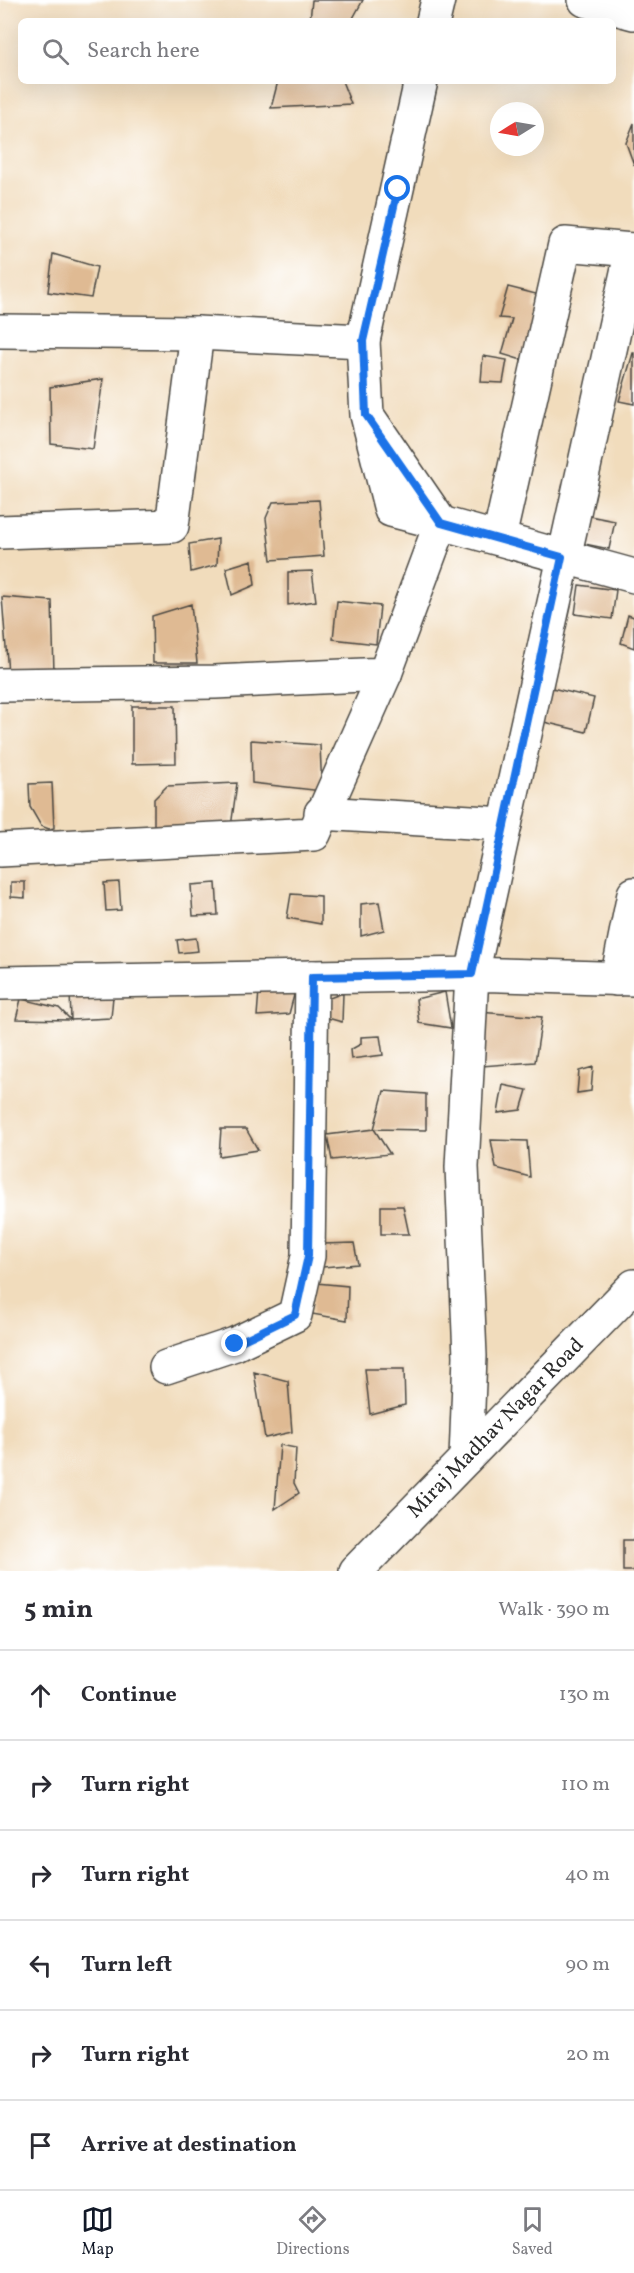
<!DOCTYPE html>
<meta charset="utf-8">
<style>
body{margin:0;font-family:Vollkorn,serif;background:#f7f7f7;color:#2b2b33}
.compass{position:absolute;left:490px;top:102px;width:54px;height:54px;border-radius:50%;background:#fff;box-shadow:0 6px 24px #0002;rotate:259deg}
.stop{position:absolute;width:18px;height:18px;margin:-14px;border:4px solid #1a73e8;border-radius:50%;background:#fff}
.stop.end{background:#1a73e8;border-color:#fff;box-shadow:0 2px 6px #0008}
.list{margin:0;padding:0;list-style:none}
h2{display:flex;justify-content:space-between;align-items:center;height:78px;margin:0;padding:0 24px;font-size:26px}
h2 small{font-size:20px;font-weight:400;color:#7c7c81}
.list li{display:grid;grid-template-columns:39px 1fr auto;gap:18px;align-items:center;box-sizing:border-box;height:90px;padding:0 24px;border-top:2px solid #e1e1e2}
.list b{display:block;font-size:22px;white-space:nowrap}
.list em{font-size:20px;font-style:normal;color:#7c7c81}
.icon{flex:none;width:33px;height:33px;fill:none;stroke:currentColor;stroke-width:2;stroke-linecap:round;stroke-linejoin:round}
.map{position:relative;flex:none;width:634px;height:1571px;overflow:hidden}
.search{position:absolute;background:#fff;box-shadow:0 6px 24px #0002;left:18px;right:18px;top:18px;height:66px;display:flex;align-items:center;gap:15px;box-sizing:border-box;padding:0 21px;border-radius:9px;color:#7c7c81;font-size:22px}
.sheet{height:618px;background:#fff}
nav{display:flex;justify-content:space-around;align-items:center;box-sizing:border-box;height:84px;border-top:2px solid #e1e1e2;background:#fff;font-size:16px;color:#7c7c81}
nav a{display:grid;justify-items:center;gap:3px}
nav .on{color:#111827}
.map>svg:first-child{display:block}
.building{fill:#dfba93}
.lines{fill:none;stroke-linecap:round;stroke-linejoin:round}
.minor-casing{stroke:#494641;stroke-width:36}
.minor{stroke:#fff;stroke-width:33}
.route{stroke:#1a73e8;stroke-width:8}
.labels{text-anchor:middle;dominant-baseline:central;stroke-width:5;stroke-linejoin:round;paint-order:stroke}
.street-label{font-size:21px;fill:#2b2b2b;stroke:#fff}
</style>
<div class="map">
<svg width="634" height="1571" viewBox="0 0 634 1571">
<rect width="100%" height="100%" fill="#fff"/>
<filter id="ink" filterUnits="userSpaceOnUse"><feTurbulence type="fractalNoise" baseFrequency=".0167" numOctaves="2"/><feDisplacementMap in="SourceGraphic" scale="12" xChannelSelector="R" yChannelSelector="G"/><feConvolveMatrix kernelMatrix="1 2 1 2 8 2 1 2 1" color-interpolation-filters="sRGB"/></filter>
<filter id="wash" filterUnits="userSpaceOnUse"><feTurbulence type="fractalNoise" baseFrequency=".008" numOctaves="4" result="noise"/><feDisplacementMap in="SourceGraphic" scale="24" xChannelSelector="R" yChannelSelector="G"/><feGaussianBlur stdDeviation="1.35" result="paint"/><feColorMatrix in="noise" values="0 0 0 0 0 0 0 0 0 0 0 0 0 0 0 0 0 1.4 0 .05"/><feComposite in="paint" operator="in"/></filter>
<g filter="url(#wash)">
<rect width="100%" height="100%" fill="#f1dcbc"/>
<g id="blocks">
<path class="building" d="M312 0H363L352 20 310 21Z
M278 81H342L351 104 271 108Z
M634 123V165L626 143Z
M53 254 97 267 91 298 48 292Z
M508 287 536 294 534 308 537 309 525 361 502 354 512 319 499 318Z
M633 353H634V404L619 401Z
M483 356 507 360 503 383 481 382Z
M103 379 93 449 51 444 50 387Z
M319 500 324 556 271 560 266 518 273 502Z
M585 515 615 521 609 549 580 543Z
M218 539 217 565 191 572 189 544Z
M252 560 255 585 232 595 226 568Z
M312 571 316 601 288 605V572Z
M579 585 616 590 612 619 575 614Z
M2 597 52 601 54 673H8Z
M337 601 380 606 376 644 333 639Z
M191 604 197 663H153L152 616Z
M628 615 634 617V648L621 643Z
M552 688 594 698 586 732 544 722Z
M132 706H175L176 763 132 764Z
M251 740 320 745 322 791 252 783Z
M52 783 54 828 49 829 41 826 30 807 29 784Z
M237 783 230 834 154 833V799L167 786Z
M11 882H25V898L11 897Z
M119 882 121 910 106 911 104 883Z
M216 883 218 915 193 916 191 885Z
M291 894 321 896V924L287 918Z
M379 902 384 930 361 936V904Z
M196 938 198 951 179 953 177 940Z
M260 978 294 995 289 1014 257 1016Z
M114 986 111 1018 71 1020 16 1019 21 999 59 1008 71 1020 70 991Z
M445 992 451 1028 419 1023 416 999Z
M343 993 342 1022 324 1017V1000Z
M478 1012 542 1017 535 1062 482 1066Z
M380 1036 383 1055 351 1059 350 1050 361 1044V1037Z
M593 1067 591 1091 577 1093 579 1071Z
M503 1085 527 1090 521 1110 498 1113Z
M384 1091 426 1094V1130L374 1129Z
M221 1129H246L258 1150 219 1156Z
M374 1129 390 1154 332 1160 327 1135Z
M491 1140 527 1141 530 1177 496 1168Z
M381 1206H403L409 1234H381Z
M354 1243 358 1264 323 1267V1244Z
M316 1283 348 1286 347 1320 312 1314Z
M365 1369H404L405 1405 370 1414Z
M254 1372 288 1381 292 1432 265 1438Z
M280 1445 296 1448 294 1483 299 1493 275 1509Z
M623 1540H634V1571H623Z"/>
</g>
</g>
<g filter="url(#ink)">
<use href="#blocks" fill-opacity="0" stroke="#494641" stroke-width="1.5"/>
<g class="lines">
<g class="minor-casing">
<g id="minor">
<path d="M585 0 634 13"/>
<path d="M433 21 438 0"/>
<path d="M0 331 197 333 363 341"/>
<path d="M367 415 441 523 391 510 367 415 363 341 421 81"/>
<path d="M0 532 172 526 197 333"/>
<path d="M499 538 565 244 632 250"/>
<path d="M0 685 215 682 385 674 441 523 634 576"/>
<path d="M321 813 505 824"/>
<path d="M0 850 314 834 385 674"/>
<path d="M617 979 634 894"/>
<path d="M0 983 472 974 632 250 634 251"/>
<path d="M166 1367 235 1344 295 1315 308 1256 312 977"/>
<path d="M466 1458 470 1356 462 1167 472 974 634 979"/>
<path id="s1" d="M356 1571 634 1286"/>
</g>
</g>
<use href="#minor" class="minor"/>
</g>
</g>
<g class="lines" filter="url(#ink)">
<path class="route" d="M235 1344 295 1315 308 1256 312 977 472 974 562 557 441 523 366 415 363 341 398 189"/>
</g>
<g class="labels">
<g class="street-label">
<text stroke="none"><textPath href="#s1" startOffset="200">Miraj Madhav Nagar Road</textPath></text>
</g>
</g>
</svg>
<svg class="compass" viewBox="-18 -18 36 36"><path d="M0-13l5 13h-10z" fill="#e53935"/><path d="M0 13l5-13h-10z" fill="#7c7c81"/></svg>
<div class="stop" style="left:398px;top:189px"></div>
<div class="stop end" style="left:235px;top:1344px"></div>
<div class="search"><svg class="icon" aria-label="search" viewBox="0 0 24 24"><circle cx="10" cy="10" r="6"/><path d="M15 15l6 6"/></svg>Search here</div>
</div>
<section class="sheet">
<h2>5 min<small>Walk · 390 m</small></h2>
<ul class="list">
<li><svg class="icon" aria-label="ahead" viewBox="0 0 24 24"><path d="M12 20V5M6 11l6-6 6 6"/></svg><div><b>Continue</b></div><em>130 m</em></li>
<li><svg class="icon" aria-label="right" viewBox="0 0 24 24"><path d="M7 20v-9h11M14 6l5 5-5 5"/></svg><div><b>Turn right</b></div><em>110 m</em></li>
<li><svg class="icon" aria-label="right" viewBox="0 0 24 24"><path d="M7 20v-9h11M14 6l5 5-5 5"/></svg><div><b>Turn right</b></div><em>40 m</em></li>
<li><svg class="icon" aria-label="left" viewBox="0 0 24 24"><path d="M17 20v-9H6M10 6l-5 5 5 5"/></svg><div><b>Turn left</b></div><em>90 m</em></li>
<li><svg class="icon" aria-label="right" viewBox="0 0 24 24"><path d="M7 20v-9h11M14 6l5 5-5 5"/></svg><div><b>Turn right</b></div><em>20 m</em></li>
<li><svg class="icon" aria-label="arrive" viewBox="0 0 24 24"><path d="M6 21V4h12l-3 4 3 4H6"/></svg><div><b>Arrive at destination</b></div></li>
</ul>
</section>
<nav>
<a class="on"><svg class="icon" aria-label="map" viewBox="0 0 24 24"><path d="M3 6l6-2 6 2 6-2v14l-6 2-6-2-6 2zM9 4v14M15 6v14"/></svg>Map</a>
<a><svg class="icon" aria-label="directions" viewBox="0 0 24 24"><path d="M12 3l9 9-9 9-9-9zM9 14v-3h6M13 9l2 2-2 2"/></svg>Directions</a>
<a><svg class="icon" aria-label="saved" viewBox="0 0 24 24"><path d="M7 4h10v16l-5-4-5 4z"/></svg>Saved</a>
</nav>
